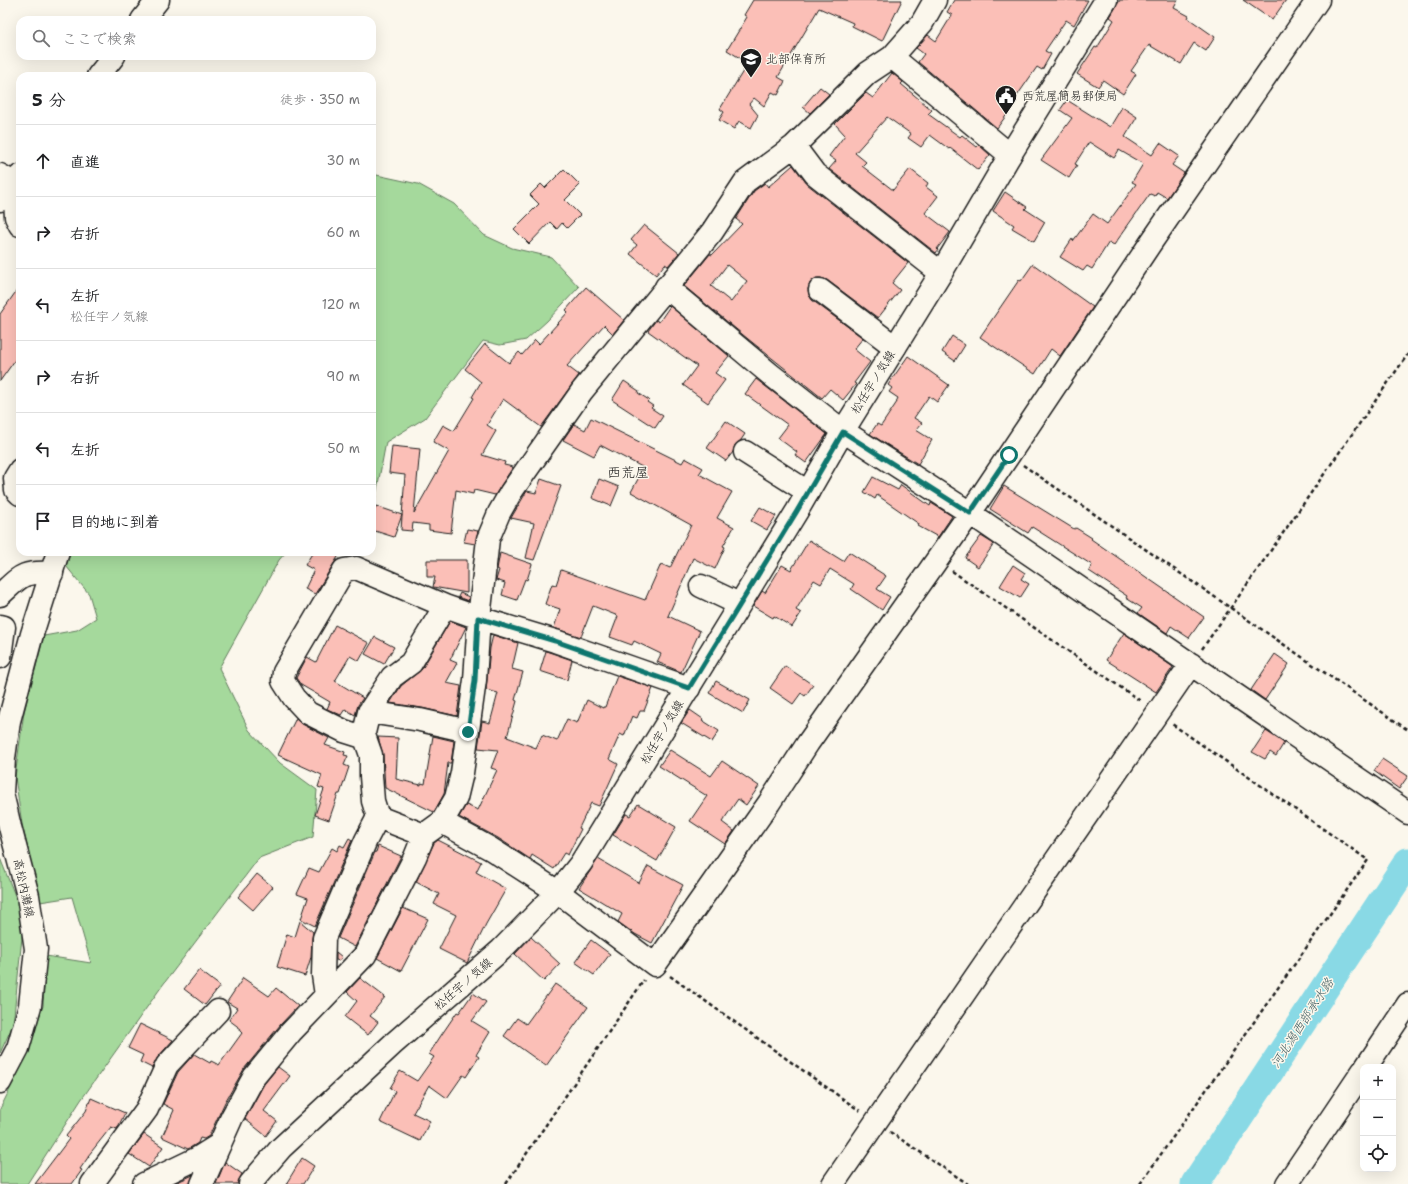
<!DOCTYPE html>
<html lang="ja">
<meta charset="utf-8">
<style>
body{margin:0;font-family:"Shantell Sans","Klee One",sans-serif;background:#f2f2f2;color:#202124}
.controls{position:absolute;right:12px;bottom:12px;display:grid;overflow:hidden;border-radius:8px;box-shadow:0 4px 16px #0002}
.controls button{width:36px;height:36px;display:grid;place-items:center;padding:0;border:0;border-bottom:1px solid #e0e0e0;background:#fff;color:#202124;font:20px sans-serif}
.stop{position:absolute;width:12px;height:12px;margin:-9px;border:3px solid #0f766e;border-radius:50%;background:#fff}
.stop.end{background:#0f766e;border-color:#fff;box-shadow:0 1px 4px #0008}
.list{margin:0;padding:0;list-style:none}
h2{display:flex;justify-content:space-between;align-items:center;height:52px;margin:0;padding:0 16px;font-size:17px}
h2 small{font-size:13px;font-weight:400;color:#757577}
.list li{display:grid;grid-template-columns:26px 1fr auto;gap:12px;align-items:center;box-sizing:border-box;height:72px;padding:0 16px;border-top:1px solid #e0e0e0}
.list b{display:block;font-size:15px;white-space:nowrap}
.list p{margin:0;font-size:13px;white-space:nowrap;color:#757577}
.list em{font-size:13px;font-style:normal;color:#757577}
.icon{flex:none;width:22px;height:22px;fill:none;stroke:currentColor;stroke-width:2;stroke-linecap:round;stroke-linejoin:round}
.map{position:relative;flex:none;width:1408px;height:1184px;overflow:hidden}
.search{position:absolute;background:#fff;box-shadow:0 4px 16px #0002;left:16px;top:16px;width:360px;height:44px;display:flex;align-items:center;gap:10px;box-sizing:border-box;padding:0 14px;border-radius:12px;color:#757577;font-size:15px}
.panel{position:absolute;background:#fff;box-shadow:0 4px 16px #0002;left:16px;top:72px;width:360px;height:484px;border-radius:12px}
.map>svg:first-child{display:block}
.green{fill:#a5d99c;stroke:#607a5c}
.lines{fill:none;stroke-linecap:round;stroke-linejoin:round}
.river{stroke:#89d9e5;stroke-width:29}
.building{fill:#fbbfb7;stroke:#1c1c1c;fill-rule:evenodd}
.minor-casing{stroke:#1c1c1c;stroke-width:25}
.major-casing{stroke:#1c1c1c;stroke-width:25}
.path{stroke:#1c1c1c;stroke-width:2.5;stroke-dasharray:4 3;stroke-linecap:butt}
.minor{stroke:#fbf7ec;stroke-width:22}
.major{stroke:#fbf7ec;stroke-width:22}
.route{stroke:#0f766e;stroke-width:5}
.labels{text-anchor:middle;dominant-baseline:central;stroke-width:3;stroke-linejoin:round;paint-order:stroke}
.poi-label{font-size:12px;fill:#1c1c1c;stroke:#fbf7ec;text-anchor:start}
.street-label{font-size:12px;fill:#1c1c1c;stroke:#fbf7ec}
.water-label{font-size:13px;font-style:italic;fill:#425e62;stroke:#fbf7ec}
.quarter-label{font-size:14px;fill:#1c1c1c;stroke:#fbf7ec}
</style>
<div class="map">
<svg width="1408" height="1184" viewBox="0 0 1408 1184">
<rect width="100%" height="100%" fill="#fbf7ec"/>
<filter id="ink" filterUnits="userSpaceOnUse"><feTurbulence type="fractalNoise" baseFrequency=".025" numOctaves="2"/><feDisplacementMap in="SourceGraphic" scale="8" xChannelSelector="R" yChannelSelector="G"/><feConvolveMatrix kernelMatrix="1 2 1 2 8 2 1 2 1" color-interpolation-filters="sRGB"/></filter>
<g filter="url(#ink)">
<path class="green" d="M372 174 418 184 454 204 484 235 512 248 551 257 579 287 547 321 526 340 500 345 483 341 425 418 386 442 375 500 372 501Z
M71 552H286L279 560 219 668 249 730 280 763 317 790 313 837 259 858 162 986 81 1100 27 1184H0V1109L24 1061 43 1006 46 956 91 963 72 897 40 902 22 824 15 777 24 712 44 636 77 630 96 618 89 594 66 566Z
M0 858 24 918 13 1025 0 1053Z"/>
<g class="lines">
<path class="river" d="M1195 1184 1408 862"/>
</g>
<path class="building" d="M753 0H902L882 41 852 26 853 23 819 8 778 77 785 81 778 95 772 92 764 106 754 98 749 104 758 115 751 128 739 121 734 129 719 120 724 112 720 109 748 63 727 50 747 17 744 15Z
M954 0H1088L1074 25 1066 20 1045 51 1051 54 1042 70 1037 67 1012 103 1014 105 997 128 918 62 924 54 916 48 928 35 936 41 952 15 947 12Z
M1120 0H1178L1174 8 1189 16 1188 18 1215 37 1206 51 1194 43 1181 64 1149 45 1131 71 1136 74 1123 94 1103 80 1098 87 1077 74 1095 47 1097 48 1114 20 1110 17Z
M1243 0H1286L1272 20Z
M892 73 903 82 901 84 932 110 928 114 960 137 962 135 977 147 979 145 990 155 978 170 950 148 949 149 930 135 921 147 908 138 911 134 887 117 855 153 866 162 862 166 893 190 910 169 928 183 926 187 938 196 925 213 950 232 937 249 938 250 936 253 829 169 836 161 829 156 845 135 835 124 866 93 873 98Z
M820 87 829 94 810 113 803 107Z
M1067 100 1110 127 1122 107 1137 117 1125 137 1152 155 1160 143 1179 156 1172 165 1184 173 1167 198 1157 192 1155 196 1150 194 1114 245 1109 242 1092 269 1087 266 1083 271 1060 257 1072 239 1073 241 1093 214 1107 224 1136 184 1132 182 1143 164 1119 150 1114 158 1089 142 1075 164 1077 165 1069 178 1041 160 1072 118 1060 110Z
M793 165 807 184 908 263 892 283 900 290 878 318 827 280 821 278H816L810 283 808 289 809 295 812 300 863 338 854 349 870 362 854 383 856 384 843 400 830 389 822 398 748 339 684 286 710 254 712 255 742 224 736 219 754 191 765 183 768 187ZM727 265 747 281 731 302 711 286Z
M564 169 580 185 565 200 580 215 567 228 562 223 557 229 550 222 529 244 514 229 539 204 530 195 541 184 545 188Z
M1005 192 1027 207 1025 209 1045 222 1034 241 1012 228 1014 225 993 211Z
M644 225 679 253 668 266 665 264 656 275 630 254 637 245 631 240Z
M1033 264 1093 307 1060 356 1051 349 1035 374 980 337 1019 280 1021 281Z
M20 286V353L0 381V314Z
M586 287 624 320 613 334 604 325 567 366 579 375 541 427 503 399 487 425 496 431 482 455 505 462 504 465 513 467 495 495 474 490 473 494 456 490 451 533 429 530V525L413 523 412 531 401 530 405 475 389 473 392 446 420 449 414 513 449 451 433 442 443 425 454 431 474 398 472 397 481 382 465 369 485 344 509 363 519 352 522 355 535 340 539 344 568 312 566 310Z
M670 306 729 356 715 373 725 380 708 403 683 385 697 366 648 331 656 320 659 322Z
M952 336 965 345 955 361 942 352Z
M908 356 949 385 937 402 929 396 914 418 922 423 916 430 932 440 918 464 870 434 877 424 881 426 897 402H896L898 398 889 392 892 388 888 385Z
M756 379 827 434 806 463 795 455 797 452 778 438 788 425 745 394Z
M624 381 639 391 638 393 649 400 647 402 653 406 651 408 663 416 655 428 612 400Z
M591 418 682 463 685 458 703 468 699 474 732 492 717 518 734 527 723 546 725 547 715 569 693 558 668 616 700 631 681 672 657 662 661 654 634 641 632 645 610 637 618 616 593 606 581 637 554 628 560 609 545 604 552 584 556 585 561 570 645 600 661 564 670 568 691 525 631 492 644 468 600 445 594 456 563 440 574 424 585 430Z
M726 421 745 434 741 440 735 445 733 452 726 461 707 448Z
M873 477 898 490 901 485 930 506 931 503 952 516 938 537 918 526 919 524 877 495 875 499 864 492Z
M541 479 561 486 534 560 526 558 534 523 511 518 527 491 536 493Z
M599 479 619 487 611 506 592 498Z
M1004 486 1074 529 1076 528 1092 538 1091 539 1204 617 1189 638 1171 626 1167 633 1138 613 1142 608 1126 598 1127 596 1089 571 1092 565 1032 527 1028 533 990 509Z
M376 506 402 515 394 537 372 530V517Z
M760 507 776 516 767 530 751 521Z
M467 529 478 531 475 544 464 542Z
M981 536 994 544 978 567 965 558Z
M809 540 843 561 849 552 886 576 877 589 890 597 882 610 851 589 854 584 830 569 821 584 814 580 796 610 801 613 792 627 774 616 773 618 753 606 762 591 765 593 782 565 791 570Z
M313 552H341L315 594 305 589 314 570 305 565Z
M500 553 532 564 527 580 525 579 517 600 502 595 505 583 496 580 499 570 497 569Z
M427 560H467V593L433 587 435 577H427Z
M1013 565 1025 573 1021 579 1029 584 1020 598 1000 586Z
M460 593 469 597 468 601 458 597Z
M450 621 466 627 450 660 457 663 446 683 461 686 457 716 422 708 390 703 401 686 422 669Z
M335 625 369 643 359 661 350 656 335 681 363 698 358 705 355 715 345 709 341 715 327 709 330 702 301 685 296 678 307 657 316 662Z
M1124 633 1173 667 1156 692 1106 660Z
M493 635 518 643 512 669 523 672 515 700 517 701 507 737 536 748 542 735 557 741 567 719 577 723 587 700 603 708V707H605L617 676 653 688 644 711H640L637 718 632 716 624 736 620 734 609 759 618 764 599 806 591 803 579 828 581 829 568 855 564 853 554 869 532 855 530 859 498 838 459 817 466 805 478 810 497 770 491 768 498 750 478 748 482 721 490 723 498 693 486 690 490 648Z
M375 637 394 647 384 664 365 654Z
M546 651 572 660 567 680 540 671Z
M1275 654 1289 664 1265 700 1251 690Z
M785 666 813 685 805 696 801 693 793 704 770 688Z
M716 681 750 700 743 713 709 693Z
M690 710 703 719 702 720 719 731 712 742 681 723Z
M296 718 302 724 329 738 325 745 345 752 344 755 348 756 344 765 349 767 340 794H338L329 820 315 815 324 789 318 787 322 775 278 755Z
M1266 731 1284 743 1276 756 1270 752 1265 759 1252 752Z
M433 736 454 741 451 763H448L444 794 434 812 385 788 383 755 378 737 398 738 396 779 421 785V783L425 784Z
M670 750 711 776 722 761 759 786 746 805 738 799 722 822 734 831 725 844 690 821 707 796 659 766Z
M1382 759 1408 776 1399 789 1374 771Z
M638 804 676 827 657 861 613 835 626 814 630 816Z
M349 838 352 840 315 926 301 919 308 898 297 894 309 868 319 872 332 848 337 851 340 845 344 847Z
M438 840 481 862 476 872 506 889 486 924 467 963 439 949 456 915 434 904 439 894 416 882 434 843Z
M378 846 401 856 355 947 338 938 375 852H376Z
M598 859 639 883 648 866 683 885 652 943 635 934 618 922 622 914 579 888Z
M257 874 273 887 253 910 238 897Z
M403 908 428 919 401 971 377 958Z
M300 921 313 932 312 938 311 957 305 976 277 967 287 934 295 937Z
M531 937 560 964 544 981 515 954Z
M591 940 610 954 594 975 575 962Z
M336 952 342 957 339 961 336 960Z
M199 970 220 986 205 1005 184 989Z
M243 978 269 996 276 988 298 1006 281 1024 244 1069 225 1102 209 1136 204 1139 200 1138 198 1143 188 1149 162 1137 174 1110 163 1104 178 1072 194 1054 210 1063 211 1061 219 1065 242 1033 240 1031 241 1029 229 1020 237 1008 227 1002Z
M360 978 385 997 370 1016 378 1022 368 1035 345 1017 357 1001 347 992Z
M555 984 588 1007 546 1066 504 1036 517 1018 526 1024Z
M473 993 486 1002 472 1021 490 1032 476 1055 479 1057 466 1077 463 1075 447 1098 429 1085 413 1113 430 1121 420 1141 380 1122 395 1091 390 1088 400 1071 417 1081 434 1057 429 1054 442 1034 457 1012 459 1013Z
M140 1024 173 1040 158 1057 152 1068 140 1062 143 1055 128 1048Z
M278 1067 290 1076 264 1111 277 1121 266 1136 245 1119 264 1084Z
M91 1098 125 1113 117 1129 111 1127 88 1156H89L80 1169 82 1170 72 1184H35L69 1139 66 1136 86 1111Z
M144 1134 163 1147 149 1167 129 1154Z
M302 1158 314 1166 303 1184H286Z
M225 1162 242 1174 237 1184H216Z
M193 1175 190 1184H173Z"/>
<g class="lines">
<g class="minor-casing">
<path id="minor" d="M892 57 922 23 935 0
M794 146 815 174 941 273
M0 175 14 183 0 200
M666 287 770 374 843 431 970 513 1408 813
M820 290 895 347
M745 452 808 492
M20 470 15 478 16 490 20 494
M701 586 739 604
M0 595C21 576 22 571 52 573
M0 626 4 627 0 657
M369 712 392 677 411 663 445 606
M468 731 420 720 369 712 363 737 344 731 308 713 294 698 283 681 284 672 344 570 356 568 445 606 479 618 555 641 689 688
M363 737 365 738 371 755V776L373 801 378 817 424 835
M442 822 491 849 558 892 655 965 769 803 808 743 970 513 1150 244 1318 0
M326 995 323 975 324 938 366 840 378 817
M1366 1067 1408 1004
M92 1184 147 1109 167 1065 218 1011
M144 1184 196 1159 220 1144
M202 1184 232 1117 254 1077 291 1032 365 955 415 857 424 835 442 822 456 798 462 773 475 680 479 618 488 539 499 513 511 492 582 391 712 232 745 182 794 146 868 73 892 57 1010 155
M833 1184 1191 664
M1287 1184 1363 1071"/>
</g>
<g class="major-casing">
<path id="major" d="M142 20 158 0
M98 76 114 56
M20 176 14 183 16 217 20 225
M0 1082 18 1048 30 1006 36 949 28 896 10 827 2 793 4 758 9 721 32 634 58 552
M250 1184 281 1148 393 1044 501 950 558 892 581 863 797 511 843 431 941 273 1010 155 1106 0"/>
</g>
<path class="path" d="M1023 465 1408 730
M952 571 1142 702
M1202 649 1408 354
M670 976 860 1111
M890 1132 968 1184
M506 1184 644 980
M1140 1184 1368 860 1172 724"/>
<use href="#minor" class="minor"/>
<use href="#major" class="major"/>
</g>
</g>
<g class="lines" filter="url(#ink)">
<path class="route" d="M468 732 475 680 478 618 555 641 689 688 797 511 843 432 970 513 1009 455"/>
</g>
<defs>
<g id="school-pin" transform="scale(1.15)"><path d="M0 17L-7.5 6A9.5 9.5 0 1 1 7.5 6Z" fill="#1c1c1c" stroke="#fbf7ec"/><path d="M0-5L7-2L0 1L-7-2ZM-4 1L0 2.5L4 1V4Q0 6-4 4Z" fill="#fff"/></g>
<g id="civic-pin" transform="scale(1.15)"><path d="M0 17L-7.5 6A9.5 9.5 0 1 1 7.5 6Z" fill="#1c1c1c" stroke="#fbf7ec"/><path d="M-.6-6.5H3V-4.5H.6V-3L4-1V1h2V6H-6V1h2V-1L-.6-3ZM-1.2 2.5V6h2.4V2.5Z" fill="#fff"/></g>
</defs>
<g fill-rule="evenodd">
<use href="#school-pin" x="751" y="59"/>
<use href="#civic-pin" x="1006" y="96"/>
</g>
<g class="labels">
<g class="poi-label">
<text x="766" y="59">北部保育所</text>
<text x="1022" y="96">西荒屋簡易郵便局</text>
</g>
<g class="street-label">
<text transform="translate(873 382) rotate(-58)">松任宇ノ気線</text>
<text transform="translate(662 732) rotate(-59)">松任宇ノ気線</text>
<text transform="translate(24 888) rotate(78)">高松内灘線</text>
<text transform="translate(463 984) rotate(-41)">松任宇ノ気線</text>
</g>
<g class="water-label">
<text transform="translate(1302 1023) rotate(-57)">河北潟西部承水路</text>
</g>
<g class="quarter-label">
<text x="628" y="472">西荒屋</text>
</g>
</g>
</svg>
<div class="controls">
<button>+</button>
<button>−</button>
<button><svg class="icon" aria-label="locate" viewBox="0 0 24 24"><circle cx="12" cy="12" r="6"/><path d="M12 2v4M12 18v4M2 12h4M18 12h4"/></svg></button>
</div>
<div class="stop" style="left:1009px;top:455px"></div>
<div class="stop end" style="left:468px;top:732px"></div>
<div class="search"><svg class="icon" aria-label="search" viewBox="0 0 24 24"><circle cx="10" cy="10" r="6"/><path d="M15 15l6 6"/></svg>ここで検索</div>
<section class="panel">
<h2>5 分<small>徒歩 · 350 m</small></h2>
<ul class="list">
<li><svg class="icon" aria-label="ahead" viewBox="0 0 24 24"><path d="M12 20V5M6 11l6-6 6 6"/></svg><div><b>直進</b></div><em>30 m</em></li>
<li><svg class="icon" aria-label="right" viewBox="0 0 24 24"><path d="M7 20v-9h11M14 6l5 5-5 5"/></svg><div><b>右折</b></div><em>60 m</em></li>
<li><svg class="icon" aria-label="left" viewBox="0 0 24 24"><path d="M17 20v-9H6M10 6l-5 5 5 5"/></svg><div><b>左折</b><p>松任宇ノ気線</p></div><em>120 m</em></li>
<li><svg class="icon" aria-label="right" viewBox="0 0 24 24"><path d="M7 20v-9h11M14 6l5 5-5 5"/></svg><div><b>右折</b></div><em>90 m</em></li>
<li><svg class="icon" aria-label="left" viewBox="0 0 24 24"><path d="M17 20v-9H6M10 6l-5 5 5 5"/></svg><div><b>左折</b></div><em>50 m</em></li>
<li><svg class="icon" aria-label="arrive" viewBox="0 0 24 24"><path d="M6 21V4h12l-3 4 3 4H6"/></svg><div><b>目的地に到着</b></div></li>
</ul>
</section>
</div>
